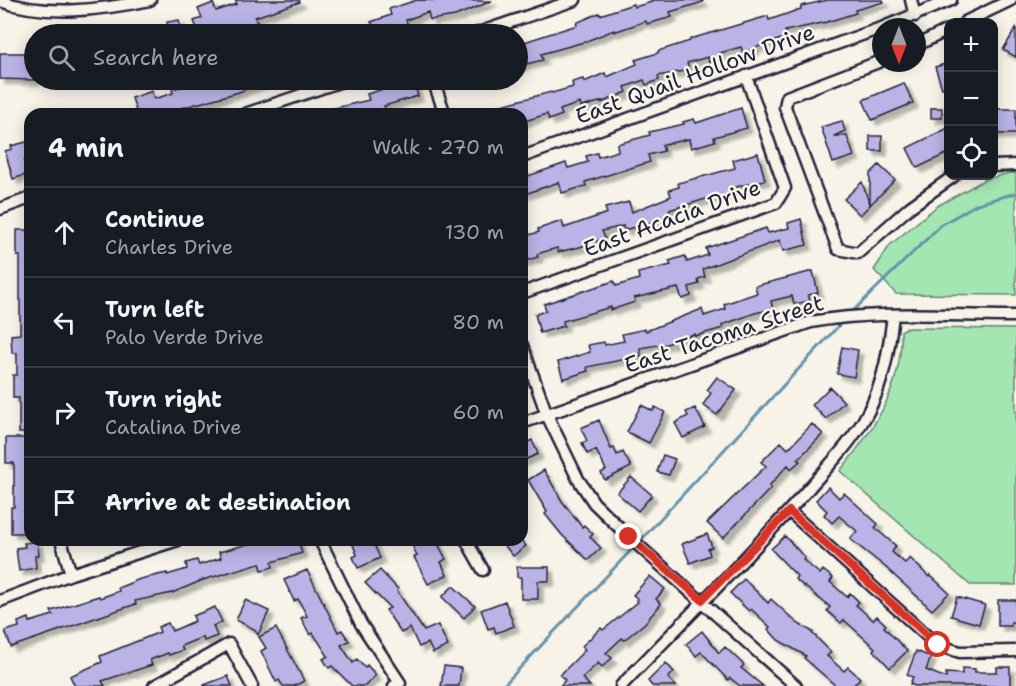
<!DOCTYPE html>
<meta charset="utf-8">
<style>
body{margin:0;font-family:"Shantell Sans",sans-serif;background:#242831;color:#f1f3f6}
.controls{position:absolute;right:18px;top:18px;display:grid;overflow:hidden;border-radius:12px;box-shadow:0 3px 15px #0003}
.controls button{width:54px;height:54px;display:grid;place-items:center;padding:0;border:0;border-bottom:2px solid #363941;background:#171b24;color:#f1f3f6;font:30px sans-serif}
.compass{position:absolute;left:872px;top:18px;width:54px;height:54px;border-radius:50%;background:#171b24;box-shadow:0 3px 15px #0003;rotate:180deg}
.stop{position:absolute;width:18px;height:18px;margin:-14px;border:4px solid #d93025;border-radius:50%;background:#fff}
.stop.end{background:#d93025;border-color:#fff;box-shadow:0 2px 6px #0008}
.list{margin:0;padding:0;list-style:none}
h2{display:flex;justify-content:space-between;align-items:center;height:78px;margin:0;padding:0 24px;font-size:26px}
h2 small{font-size:20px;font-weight:400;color:#9ea1a6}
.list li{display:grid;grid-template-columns:39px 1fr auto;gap:18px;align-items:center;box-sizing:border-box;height:90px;padding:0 24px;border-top:2px solid #363941}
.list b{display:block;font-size:22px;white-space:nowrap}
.list p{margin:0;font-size:20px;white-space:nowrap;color:#9ea1a6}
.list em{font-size:20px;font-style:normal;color:#9ea1a6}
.icon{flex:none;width:33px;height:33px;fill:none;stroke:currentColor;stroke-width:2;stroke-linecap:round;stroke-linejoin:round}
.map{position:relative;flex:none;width:1016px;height:686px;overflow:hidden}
.search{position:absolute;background:#171b24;box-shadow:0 3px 15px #0003;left:24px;top:24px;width:504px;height:66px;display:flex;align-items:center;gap:15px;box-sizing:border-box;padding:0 21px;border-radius:33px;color:#9ea1a6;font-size:22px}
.panel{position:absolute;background:#171b24;box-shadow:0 3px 15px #0003;left:24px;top:108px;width:504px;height:438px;border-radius:18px}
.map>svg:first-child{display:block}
.green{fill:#a4e6b1;stroke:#638476;stroke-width:1.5}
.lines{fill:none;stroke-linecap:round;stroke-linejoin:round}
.stream{stroke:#6693aa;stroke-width:3}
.building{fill:#bab3e5;stroke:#22223b;stroke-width:1.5;filter:url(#shadow)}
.street-casing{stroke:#22223b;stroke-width:15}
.street{stroke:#f7f3e8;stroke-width:10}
.route{stroke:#d93025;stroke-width:8}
.labels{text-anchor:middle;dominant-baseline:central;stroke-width:5;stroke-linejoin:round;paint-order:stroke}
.street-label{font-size:22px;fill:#22223b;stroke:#f7f3e8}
</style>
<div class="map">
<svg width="1016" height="686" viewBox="0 0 1016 686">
<defs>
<filter id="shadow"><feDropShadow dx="5" dy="5" stdDeviation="1.5" flood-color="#0004"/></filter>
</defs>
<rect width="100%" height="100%" fill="#f7f3e8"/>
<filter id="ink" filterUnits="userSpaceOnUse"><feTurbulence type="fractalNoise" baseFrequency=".0167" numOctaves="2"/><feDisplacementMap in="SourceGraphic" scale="12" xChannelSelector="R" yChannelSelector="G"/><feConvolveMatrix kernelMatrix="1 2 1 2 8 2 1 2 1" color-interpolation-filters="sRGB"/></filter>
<g filter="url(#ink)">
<path class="green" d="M1009 173H1016V295L896 294 874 270 890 245 937 206 984 180Z
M906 328 1016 329V585H970L840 471C874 429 903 388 901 331Z"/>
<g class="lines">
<path class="stream" d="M851 313 941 225 977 204 1016 193
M639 542 842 322
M503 686 634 547"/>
</g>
<path class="building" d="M235 0H299L300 2 255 17 257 22 221 34H199L194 21 202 18 198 9 213 3 216 11 237 4Z
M417 0 492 1 455 16 430 20 428 12 406 20 410 32 403 34H331L330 32 353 26 354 31 373 25 371 22 391 15 389 9Z
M651 0H702L703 2 670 12 672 17 647 24 646 21 614 32V30L584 42 541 54 543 60 518 66V44L577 25 576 23 599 13 600 15 633 4 634 7 652 2Z
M828 0H883L884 2 855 10 856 13 827 22 785 31 787 37 754 48V50L743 53 741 47 720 53 722 59 709 62 708 57 687 63 689 70 658 76 659 80 646 85 644 80 625 87 627 92 603 102V101L581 107 580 103 560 110 562 115 549 120 547 114 522 122V114H496L494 107 551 92 552 93 573 87 572 82 583 79 584 82 605 73 607 77 637 64 635 60 658 53V51L690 41V39L768 16 769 20 801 9V6Z
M179 20 182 34H169L167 22Z
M1016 28V57L1003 50Z
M0 53H34V80L0 79Z
M948 63V86L942 88 935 67Z
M215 80H269L239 92 160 114H137L132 98 152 91 154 99 173 93 172 89 191 84 192 85Z
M413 80 418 96 384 106 387 114H323L322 111 369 100 367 94Z
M904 83 913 103 872 120 863 100Z
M741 108 747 128 714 137 715 141 691 148 689 139 662 145 664 151 648 155 650 162 585 182 586 186 562 193 559 182 525 194 522 185V178L566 163 568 168 588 162 586 156 597 153 598 157 618 151 617 144 650 135 649 132 684 124 683 122 694 119 696 123Z
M931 108H942V118H931Z
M993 109H1016V134H993Z
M842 121 845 131 834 136H847L854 156 833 163 821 127Z
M948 128V153L917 168 907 148Z
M870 136H882V151H870Z
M30 141V160L24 161 28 174 13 179 5 151 12 149 11 146Z
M758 153 765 180 732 188 733 194 706 199 669 210 671 214 646 224 624 230 623 226 602 231 605 238 580 247 558 252 557 248 537 254 538 257 522 262V237L539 232 538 229 562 221 564 228 607 213 605 208 629 202 632 212 671 196 669 190 679 187 678 183 735 168 733 160Z
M879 165 895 180 870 205V174Z
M862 182 870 205 860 215 844 199Z
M801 219 807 245 783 251 780 240 703 269 705 277 698 279 699 284 689 287 691 296 682 299 678 288 634 298 635 302 611 310V307L563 321 564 326 540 333 535 314 546 311 544 304 614 281 616 286 639 279 638 273 671 265 669 261 685 256 687 262 708 255 706 248 766 228 768 233 789 228 788 223Z
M17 230H30V433H19V398H13V375H17V353H12L11 335 20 334V256H17Z
M813 271 818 293 808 295 810 301 794 304 792 296 771 301 773 309 755 313 722 325 723 328 695 336 694 334 664 345 663 344 640 348 641 356 587 367 588 371 563 379 558 362 590 352 588 345 604 342 605 345 624 341 622 334 645 329 646 331 702 309 704 316 725 309 724 304 757 293 755 286Z
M842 347 858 350 854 377 837 374Z
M717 377 736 390 717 415 703 405 711 393 707 390Z
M830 387 844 402 826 419 812 405Z
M641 405 653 411 655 407 665 412 649 443 627 432Z
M695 408 705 427 683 438 675 423 688 416 686 412Z
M599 420 611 449 614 448 617 455 623 452 631 467 605 480 601 473 606 470 596 450 587 454 582 443 587 441 581 428Z
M812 424 823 434 798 459 800 461 791 469 788 465 769 486 771 488 723 538 707 523 766 466 761 462 781 442 788 449Z
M6 438H27L26 450H30V518H25V533H11V507H14V463H6Z
M532 440 538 454 522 461V445Z
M663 455 675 459 669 475 657 472Z
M544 470 562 501 582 527 584 525 593 534 590 537 601 548 588 560 562 535 545 514 547 512 528 480Z
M631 477 652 495 638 511 617 493Z
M828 487 839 498 844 493 878 524 875 528 896 546 892 552 905 563 910 558 929 577 930 575 949 593 932 610 884 566 850 539 857 531 839 516 832 523 824 515 827 511 816 500Z
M707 534 712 547 708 549 710 555 690 563 682 544Z
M785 536 805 558 803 560 820 574 823 570 833 578 830 582 847 597 850 593 859 602 856 605 873 620 877 616 886 625 884 627 907 651 890 668 873 650 875 648 844 620 841 623 827 611 830 607 795 579 797 576 771 549Z
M262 540H298L302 553 272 562 273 567 262 570 260 563 203 580 172 593 135 601 136 604 11 647 5 631 19 627 18 622 29 618 30 622 53 615 51 611 99 596 100 598 119 591 118 588 140 579 167 573V575L187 569 186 563 197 560 199 565 221 558 219 552Z
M356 540H372L380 558 358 568 353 557 357 555 352 542Z
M410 540H436L446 559 441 562 447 575 428 584 414 557 417 556Z
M500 540H521L526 546 513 556Z
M37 541 39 555 35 556 36 568 19 571 16 548 25 547 24 543Z
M517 567H549V581H538V599H521V577H517Z
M307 570 338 632 342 630 349 641 341 645 353 663 357 659 365 668 367 665 376 675 365 686H352L332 666 329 668 323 659 328 656 313 633 310 635 301 618 307 616 298 599 294 601 284 580Z
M380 570 398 589 397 591 424 631 438 625 448 646 433 653 428 643 419 647 410 628 401 633 386 610 390 608 365 583Z
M650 576 665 589 656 599 661 604 645 623 624 640 622 638 606 653 612 658 602 667 598 663 582 678 590 686H560L565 680 560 675 585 650 582 646 601 628 603 630 638 602 636 600 638 599 633 595Z
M744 579 768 603 771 599 797 623 813 632 812 633 831 652 827 656 844 671 848 667 860 678 853 686H836L804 658 806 656 778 640 768 629 770 627 751 609 749 611 730 593Z
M453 586 475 606 464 618 442 597Z
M957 597 985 605 979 624 951 616Z
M245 600 269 611 258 635 254 629 236 620Z
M998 600H1016V622H1011V626H998Z
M505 601 514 626 496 633 494 627 488 629 481 610Z
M215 607 222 622 213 626 217 636 204 641 203 637 181 646 183 650 169 655 168 653 150 660 152 665 102 681 105 686H75L70 676 102 662 100 656 160 632 158 627 168 623 172 631 195 621 193 616Z
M276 628 304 681 294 686H283L279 680 276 682 261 651 266 648 259 637Z
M702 631 719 653 725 647 744 665 741 668 763 686H740L730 678 728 680 701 652 696 656 686 644Z
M916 651 931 657 926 670 946 678V673L962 674V668L975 669V672H997V667H1010V686H915L910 684 913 677 907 675Z
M666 663 674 672 668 678 676 686H652L648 681Z
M444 666 461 668 459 686H441Z
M228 676 232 686H204V685Z"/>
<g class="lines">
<g class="street-casing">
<path id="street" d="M911 0 915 16
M0 1C47 17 102 10 150 0
M965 22 1011 0
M884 27 951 0
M475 34 575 0
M917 45 948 30
M881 61 787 97 785 107 838 249 858 253 910 207 954 176
M433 80 445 114
M245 114 345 80
M522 157 881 28
M994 166 1016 165
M0 209 30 198
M522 293 776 203 785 188 746 76
M522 345 547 415 578 479 594 503 629 537 796 686
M522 423 811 322C878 310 948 316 1016 316
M789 511 937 645 960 652 1016 651
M61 540 71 574
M320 540 361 624 400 683 394 686
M466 540 483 570
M0 601 71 574 178 540
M154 686 229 644 252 686
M621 686C684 620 750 556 810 487 830 464 854 440 868 412 884 382 889 349 893 315"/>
</g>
<use href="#street" class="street"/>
</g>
</g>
<g class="lines" filter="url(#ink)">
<path class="route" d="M629 537 702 600 789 511 938 645"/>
</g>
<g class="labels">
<g class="street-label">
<text transform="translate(695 74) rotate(-20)">East Quail Hollow Drive</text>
<text transform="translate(672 218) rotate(-20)">East Acacia Drive</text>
<text transform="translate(724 334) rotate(-18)">East Tacoma Street</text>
</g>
</g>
</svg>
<div class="controls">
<button>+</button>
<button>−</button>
<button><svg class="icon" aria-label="locate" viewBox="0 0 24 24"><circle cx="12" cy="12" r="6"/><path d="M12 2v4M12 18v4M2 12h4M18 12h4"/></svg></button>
</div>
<svg class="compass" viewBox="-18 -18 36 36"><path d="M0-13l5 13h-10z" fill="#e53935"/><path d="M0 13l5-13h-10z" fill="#9ea1a6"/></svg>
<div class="stop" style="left:938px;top:645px"></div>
<div class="stop end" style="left:629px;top:537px"></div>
<div class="search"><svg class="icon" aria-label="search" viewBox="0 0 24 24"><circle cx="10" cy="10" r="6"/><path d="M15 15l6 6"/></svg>Search here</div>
<section class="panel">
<h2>4 min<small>Walk · 270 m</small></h2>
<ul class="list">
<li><svg class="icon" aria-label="ahead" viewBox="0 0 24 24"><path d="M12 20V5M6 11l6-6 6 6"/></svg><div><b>Continue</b><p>Charles Drive</p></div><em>130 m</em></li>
<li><svg class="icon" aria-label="left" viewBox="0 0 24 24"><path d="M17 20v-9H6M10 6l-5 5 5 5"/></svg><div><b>Turn left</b><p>Palo Verde Drive</p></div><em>80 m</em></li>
<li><svg class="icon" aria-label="right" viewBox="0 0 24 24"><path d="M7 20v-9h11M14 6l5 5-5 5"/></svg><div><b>Turn right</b><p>Catalina Drive</p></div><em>60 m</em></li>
<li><svg class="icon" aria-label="arrive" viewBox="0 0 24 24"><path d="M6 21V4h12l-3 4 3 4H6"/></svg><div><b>Arrive at destination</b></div></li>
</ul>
</section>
</div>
